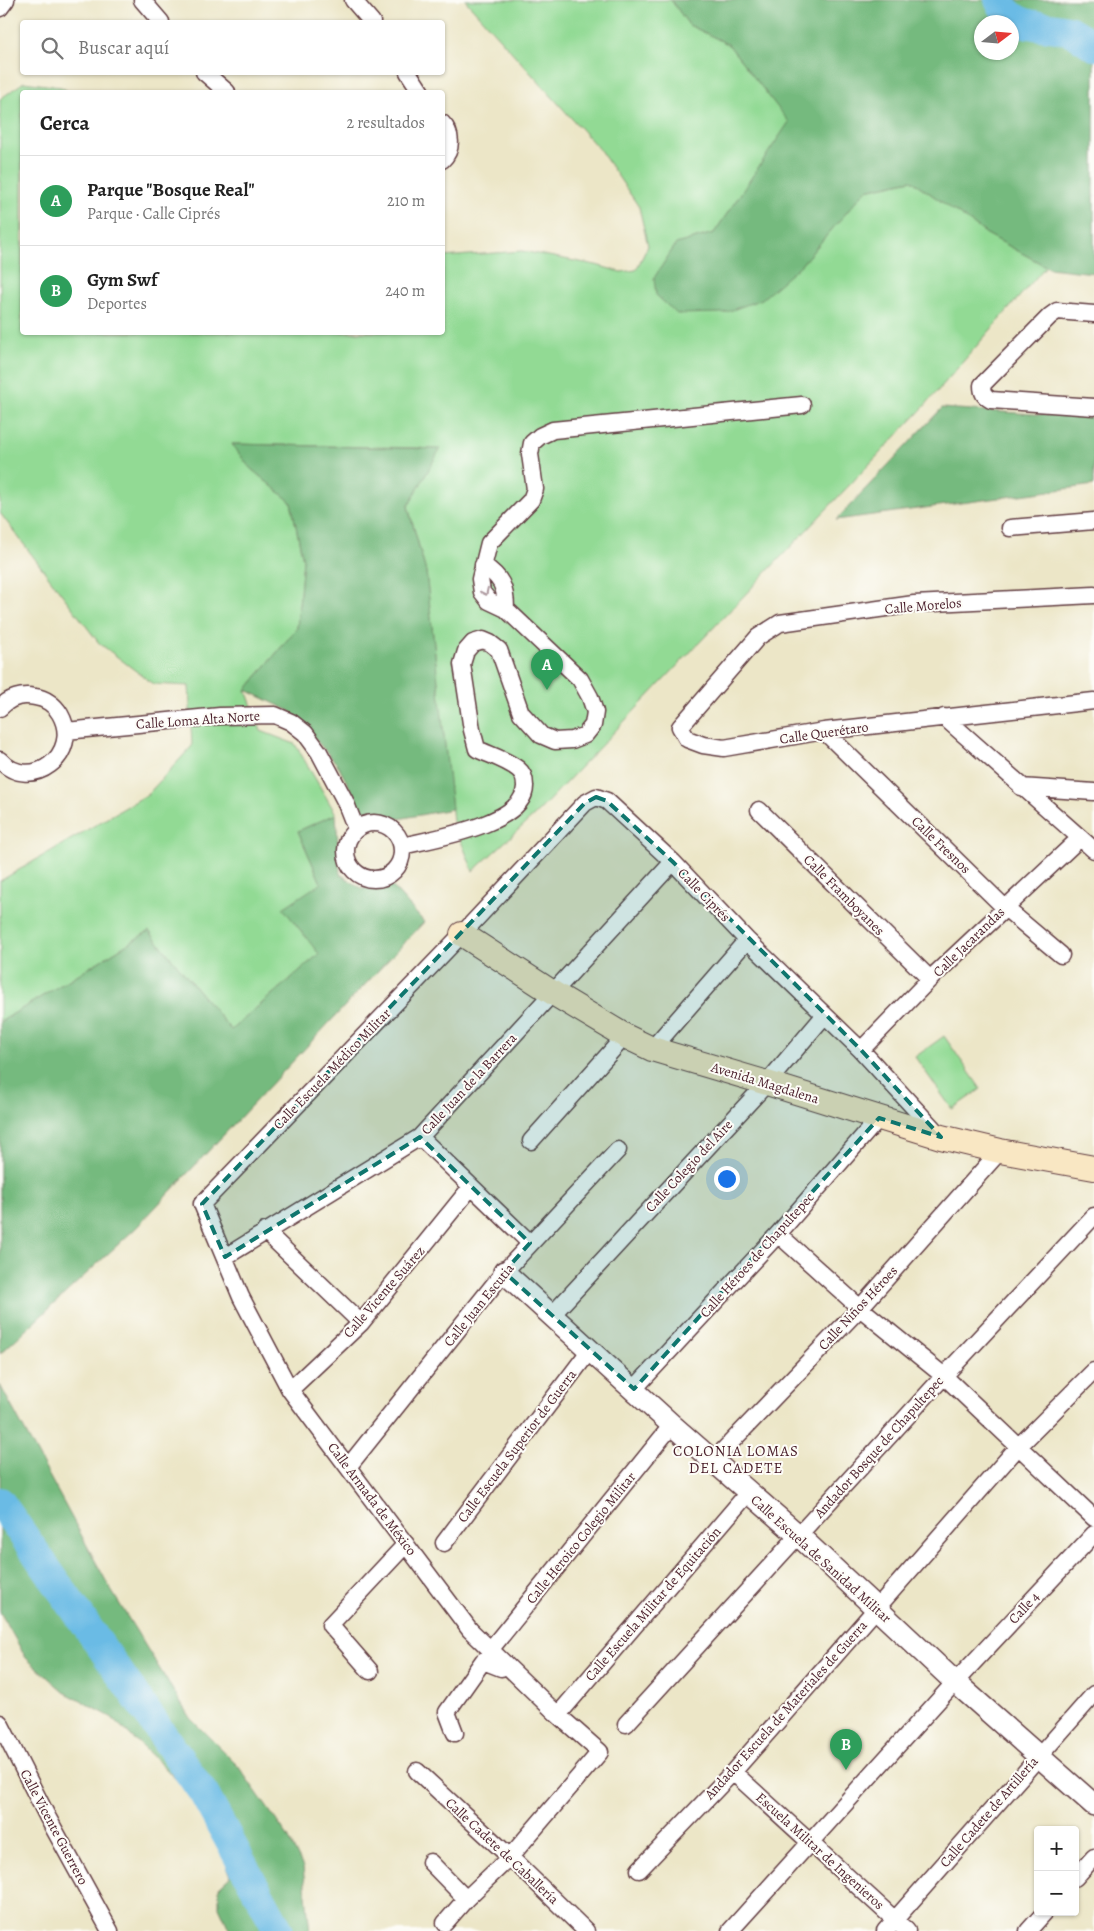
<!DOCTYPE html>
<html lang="es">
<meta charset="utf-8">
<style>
body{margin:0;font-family:Alegreya,serif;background:#f2f2f2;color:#222}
.controls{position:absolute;right:15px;bottom:15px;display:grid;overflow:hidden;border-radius:5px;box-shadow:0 1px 4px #0004}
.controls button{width:45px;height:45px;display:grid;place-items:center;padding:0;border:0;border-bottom:1px solid #e0e0e0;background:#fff;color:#222;font:25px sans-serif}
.compass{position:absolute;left:974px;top:15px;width:45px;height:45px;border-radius:50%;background:#fff;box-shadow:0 1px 4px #0004;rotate:74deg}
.you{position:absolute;left:726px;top:1178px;width:18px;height:18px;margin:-12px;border:4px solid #fff;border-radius:50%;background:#1a73e8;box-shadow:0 0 0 8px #1a73e833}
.badge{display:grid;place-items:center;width:32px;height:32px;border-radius:50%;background:#c8321e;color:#fff;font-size:16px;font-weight:700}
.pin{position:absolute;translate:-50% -41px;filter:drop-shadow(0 1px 2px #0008)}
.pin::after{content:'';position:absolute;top:26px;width:18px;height:15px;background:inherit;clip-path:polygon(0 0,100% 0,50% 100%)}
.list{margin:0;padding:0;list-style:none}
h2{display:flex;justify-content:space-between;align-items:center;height:65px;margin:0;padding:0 20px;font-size:21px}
h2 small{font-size:16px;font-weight:400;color:#767676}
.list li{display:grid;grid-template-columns:32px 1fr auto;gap:15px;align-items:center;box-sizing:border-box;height:90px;padding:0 20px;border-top:1px solid #e0e0e0}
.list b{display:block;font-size:19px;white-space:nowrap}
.list p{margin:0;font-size:16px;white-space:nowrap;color:#767676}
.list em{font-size:16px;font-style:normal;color:#767676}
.icon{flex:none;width:28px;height:28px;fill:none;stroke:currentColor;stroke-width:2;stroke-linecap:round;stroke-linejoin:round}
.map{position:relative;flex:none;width:1094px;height:1931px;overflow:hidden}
.search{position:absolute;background:#fff;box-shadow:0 1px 4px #0004;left:20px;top:20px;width:425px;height:55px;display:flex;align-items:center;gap:12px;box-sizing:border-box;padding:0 18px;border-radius:5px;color:#767676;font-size:19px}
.panel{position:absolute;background:#fff;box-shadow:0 1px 4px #0004;left:20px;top:90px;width:425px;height:245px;border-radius:5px}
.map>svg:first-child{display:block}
.green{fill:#92da94;stroke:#6e7c60}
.forest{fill:#75ba7e;stroke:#606c54;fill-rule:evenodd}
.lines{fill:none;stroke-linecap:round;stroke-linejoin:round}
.river{stroke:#6abbe5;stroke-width:30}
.minor-casing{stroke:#623d42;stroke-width:19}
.tertiary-casing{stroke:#623d42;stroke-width:24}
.secondary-casing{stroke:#623d42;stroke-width:26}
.minor{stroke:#fff;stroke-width:16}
.tertiary{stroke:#fff;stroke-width:21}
.secondary{stroke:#f9e7c3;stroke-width:24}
.oneway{stroke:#ae9aa0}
.marked{fill:#0f766e;fill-opacity:0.2;stroke:#0f766e;stroke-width:4;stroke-dasharray:10 6;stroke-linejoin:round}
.labels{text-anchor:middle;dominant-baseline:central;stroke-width:4;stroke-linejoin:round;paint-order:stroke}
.street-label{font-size:14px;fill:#4a1f2b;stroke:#fdfcf7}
.neighbourhood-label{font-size:15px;letter-spacing:1px;fill:#4a1f2b;stroke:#fdfcf7}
</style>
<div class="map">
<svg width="1094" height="1931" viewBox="0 0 1094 1931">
<rect width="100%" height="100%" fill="#fdfcf7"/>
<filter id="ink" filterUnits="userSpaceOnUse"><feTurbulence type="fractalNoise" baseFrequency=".02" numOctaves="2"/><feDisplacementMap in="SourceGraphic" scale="10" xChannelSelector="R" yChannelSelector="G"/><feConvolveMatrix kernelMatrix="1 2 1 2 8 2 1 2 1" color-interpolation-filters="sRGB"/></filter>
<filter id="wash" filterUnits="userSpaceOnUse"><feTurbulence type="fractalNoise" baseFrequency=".0096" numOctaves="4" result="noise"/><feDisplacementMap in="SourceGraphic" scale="20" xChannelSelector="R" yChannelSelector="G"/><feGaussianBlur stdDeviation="1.12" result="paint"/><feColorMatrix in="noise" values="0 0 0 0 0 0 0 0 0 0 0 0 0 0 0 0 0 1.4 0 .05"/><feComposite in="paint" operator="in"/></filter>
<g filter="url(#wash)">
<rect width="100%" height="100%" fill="#ece6c7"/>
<path class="green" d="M465 0H671L689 25 728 44 790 122 714 233 676 244 801 265 866 190 911 180 987 234 1046 266 922 409 537 813 473 871 453 821 426 572 408 506 421 448 232 444 250 468 291 502 303 560 297 628 246 690 261 731 295 744 336 814 298 831 321 883 319 954 231 1030 149 931 0 1022V881L148 794 192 746 189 686 153 684 99 643 0 513V99L24 82 61 87 69 92H22V332H442L443 257 522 251 596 265 621 272 636 270 648 246 639 207 600 150Z
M944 1036 981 1089 952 1109 915 1057Z"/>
<path class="forest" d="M671 0H1094V273L1049 268 987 234 911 180 866 190 801 265 762 299 724 313 677 314 656 295 654 278 676 244 714 233 789 122 728 44 689 25ZM1012 22V52H982V22Z
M942 408 1094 418V485L836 520Z
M232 444 440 449 408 507 426 572 452 809 393 820 365 816 337 764 290 711 246 690 297 628 303 560 291 502 250 468Z
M336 814 340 874 363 889 391 885 424 922 137 1227 0 1354V1022L149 931 231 1030 319 954 283 908 321 883 298 831Z
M0 1385 111 1590 190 1718 238 1766 288 1837 303 1867 310 1931H230L219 1907V1887L231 1876 204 1808 161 1764 111 1717 64 1692 26 1658 0 1612Z"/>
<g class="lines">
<path class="river" d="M999 0C1015 31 1040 23 1067 30 1076 32 1086 41 1094 46
M0 1502 204 1794 279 1931"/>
</g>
</g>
<g filter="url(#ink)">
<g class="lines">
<g class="minor-casing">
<path id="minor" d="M142 0 161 22
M353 0 372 22
M0 8 6 0
M204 72 227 92
M408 72 421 92
M442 123C452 133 453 150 442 160
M1094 314 1057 311 1050 316 982 385C982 393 984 396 991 400L1094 407
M1010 528 1094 521
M483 565C501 577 506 587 506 609
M1094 595 914 604 780 623 758 637 680 727 687 739 703 745 724 748 824 731 1094 701
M0 708C9 698 22 694 35 697 45 698 55 705 60 714 83 754 30 794 0 760
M944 717 1094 850
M66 731 220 716 275 715 291 722 305 733 319 752 345 801 356 829
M824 731 1004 907 1061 955
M1021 787 1094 792
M759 810 930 979
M346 851a28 28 0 1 1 56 0a28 28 0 1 1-56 0Z
M402 846C431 839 526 824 525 786 525 779 523 773 518 769 507 760 490 755 477 749L472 730 462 664 466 651 473 643 483 640 490 643 499 650 521 713 541 735 555 741 572 740 585 735 593 725 595 712 590 697 580 679 506 609 489 601 482 592 480 579 489 543 531 500 535 489 530 454 532 443 540 436 553 430 802 405
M652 1049 747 940
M861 1050 930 979 1080 838
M420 1137 530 1243
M531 1141 625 1036
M265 1231 361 1323
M778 1234 860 1308 944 1376 1094 1518
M225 1257 420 1137 673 862
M552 1315 767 1083 824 1016
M634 1389 778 1234 879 1118
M290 1390 361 1323 471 1187
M713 1461 860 1308 1000 1151
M348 1467 504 1272 618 1150
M444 1543 590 1350
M490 1650 672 1425
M370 1671 330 1625 406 1544
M558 1715 748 1493
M0 1723 48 1818 110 1931
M626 1724 944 1376 1094 1216
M455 1733 447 1712 483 1661 501 1668 505 1664
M417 1771 510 1857 586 1931
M733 1772 907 1931
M430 1862 466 1899
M639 1870 733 1772 1018 1447 1094 1371
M1075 1878 1094 1857
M445 1923 466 1899 510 1857 600 1752 558 1715 470 1630 290 1390 241 1297 202 1204 462 934 585 803 596 797 607 801 673 862 747 940 861 1050 939 1135
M730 1931 955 1682 1094 1534
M885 1931 1094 1694
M1028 1931 1045 1912"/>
</g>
<g class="tertiary-casing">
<path id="tertiary" d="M504 1272 672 1425 798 1535 955 1682 1094 1805"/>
</g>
<g class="secondary-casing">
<path id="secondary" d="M462 934 553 993 625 1036 652 1049 767 1083 941 1137 1000 1151 1094 1168"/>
</g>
<use href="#minor" class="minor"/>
<use href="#tertiary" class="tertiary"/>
<use href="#secondary" class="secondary"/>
</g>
<defs><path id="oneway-chevron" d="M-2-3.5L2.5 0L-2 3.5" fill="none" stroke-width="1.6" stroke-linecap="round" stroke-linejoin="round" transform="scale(1.25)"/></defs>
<use class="oneway" href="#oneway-chevron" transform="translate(485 592) rotate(64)"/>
</g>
<path class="marked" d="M596 797 607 801 673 862 861 1050 941 1137 879 1118 634 1389 504 1272 530 1243 420 1137 225 1257 202 1204 585 803Z"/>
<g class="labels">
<g class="street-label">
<text transform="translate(923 606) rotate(-5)">Calle Morelos</text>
<text transform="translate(198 720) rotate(-4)">Calle Loma Alta Norte</text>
<text transform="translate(824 733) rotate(-8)">Calle Querétaro</text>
<text transform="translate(941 845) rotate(44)">Calle Fresnos</text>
<text transform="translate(704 895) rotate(46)">Calle Ciprés</text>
<text transform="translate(844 895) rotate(45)">Calle Framboyanes</text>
<text transform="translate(969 942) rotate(-44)">Calle Jacarandas</text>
<text transform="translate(332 1069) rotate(-46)">Calle Escuela Médico Militar</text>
<text transform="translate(765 1083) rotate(17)">Avenida Magdalena</text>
<text transform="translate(469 1084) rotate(-47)">Calle Juan de la Barrera</text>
<text transform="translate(689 1166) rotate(-47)">Calle Colegio del Aire</text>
<text transform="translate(757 1255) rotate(-48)">Calle Héroes de Chapultepec</text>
<text transform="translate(384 1292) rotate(-49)">Calle Vicente Suárez</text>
<text transform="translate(479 1305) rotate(-51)">Calle Juan Escutia</text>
<text transform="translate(858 1308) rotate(-47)">Calle Niños Héroes</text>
<text transform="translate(517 1446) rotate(-53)">Calle Escuela Superior de Guerra</text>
<text transform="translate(879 1447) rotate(-48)">Andador Bosque de Chapultepec</text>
<text transform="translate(372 1499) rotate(53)">Calle Armada de México</text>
<text transform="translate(581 1538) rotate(-51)">Calle Heroico Colegio Militar</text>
<text transform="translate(821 1559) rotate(42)">Calle Escuela de Sanidad Militar</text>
<text transform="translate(653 1604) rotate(-49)">Calle Escuela Militar de Equitación</text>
<text transform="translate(1024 1608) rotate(-47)">Calle 4</text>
<text transform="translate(786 1710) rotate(-48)">Andador Escuela de Materiales de Guerra</text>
<text transform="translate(989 1812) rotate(-49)">Calle Cadete de Artillería</text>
<text transform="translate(54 1827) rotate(62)">Calle Vicente Guerrero</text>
<text transform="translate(502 1851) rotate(43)">Calle Cadete de Caballería</text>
<text transform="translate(820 1851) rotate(42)">Escuela Militar de Ingenieros</text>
</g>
<g class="neighbourhood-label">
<text x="736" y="1451">COLONIA LOMAS<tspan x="736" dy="17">DEL CADETE</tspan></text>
</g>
</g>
</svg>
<div class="controls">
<button>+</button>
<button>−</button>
</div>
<svg class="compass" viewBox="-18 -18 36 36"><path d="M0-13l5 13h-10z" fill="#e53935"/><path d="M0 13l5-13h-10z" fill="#767676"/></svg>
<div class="you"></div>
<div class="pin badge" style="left:547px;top:690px;background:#2e9e5b">A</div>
<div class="pin badge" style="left:846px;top:1770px;background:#2e9e5b">B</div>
<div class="search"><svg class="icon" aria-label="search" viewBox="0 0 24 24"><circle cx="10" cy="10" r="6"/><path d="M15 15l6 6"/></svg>Buscar aquí</div>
<section class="panel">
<h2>Cerca<small>2 resultados</small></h2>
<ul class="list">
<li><span class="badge" style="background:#2e9e5b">A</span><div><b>Parque &quot;Bosque Real&quot;</b><p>Parque · Calle Ciprés</p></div><em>210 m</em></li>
<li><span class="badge" style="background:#2e9e5b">B</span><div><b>Gym Swf</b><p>Deportes</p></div><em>240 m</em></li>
</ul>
</section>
</div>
